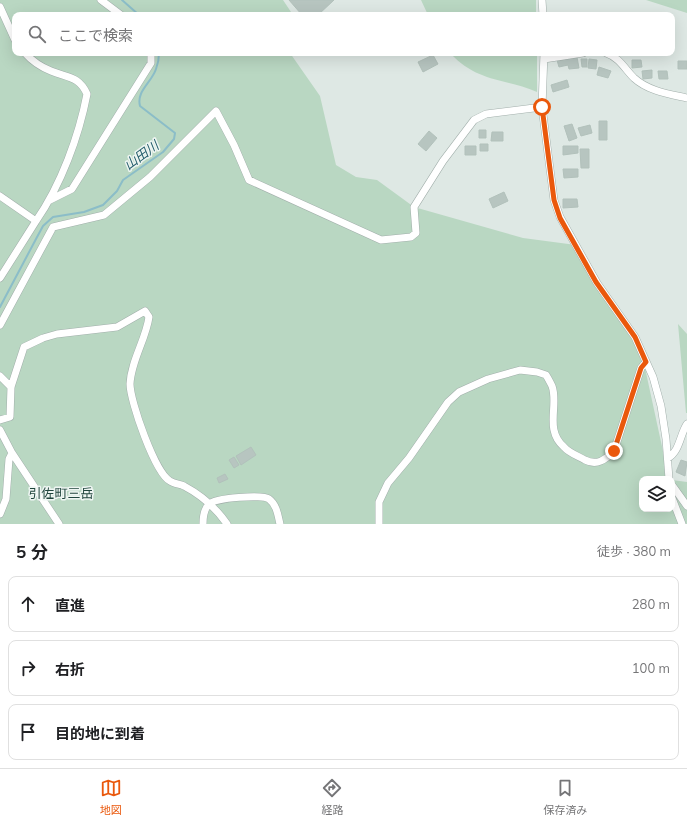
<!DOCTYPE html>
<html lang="ja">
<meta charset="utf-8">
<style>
body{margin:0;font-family:Mulish,"Noto Sans JP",sans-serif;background:#f6f6f6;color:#202124}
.controls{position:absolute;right:12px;bottom:12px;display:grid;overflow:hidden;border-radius:8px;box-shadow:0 4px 16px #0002}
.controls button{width:36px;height:36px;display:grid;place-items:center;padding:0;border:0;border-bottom:1px solid #e0e0e0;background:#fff;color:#202124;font:20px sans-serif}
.stop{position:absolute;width:12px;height:12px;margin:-9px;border:3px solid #ea580c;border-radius:50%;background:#fff}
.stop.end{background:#ea580c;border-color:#fff;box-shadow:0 1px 4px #0008}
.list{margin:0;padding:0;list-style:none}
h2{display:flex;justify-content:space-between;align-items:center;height:52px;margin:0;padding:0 16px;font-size:17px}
h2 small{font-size:13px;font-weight:400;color:#757577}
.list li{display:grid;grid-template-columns:26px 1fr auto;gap:12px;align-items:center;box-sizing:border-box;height:56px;margin:0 8px 8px;padding:0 8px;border:1px solid #e0e0e0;border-radius:8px}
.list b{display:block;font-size:15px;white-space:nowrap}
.list em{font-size:13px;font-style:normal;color:#757577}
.icon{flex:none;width:22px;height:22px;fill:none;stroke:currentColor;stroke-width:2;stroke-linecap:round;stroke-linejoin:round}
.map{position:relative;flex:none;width:687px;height:524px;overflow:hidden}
.search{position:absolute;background:#fff;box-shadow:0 4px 16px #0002;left:12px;right:12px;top:12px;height:44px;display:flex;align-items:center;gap:10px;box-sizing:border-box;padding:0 14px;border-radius:8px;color:#757577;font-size:15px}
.sheet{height:244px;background:#fff}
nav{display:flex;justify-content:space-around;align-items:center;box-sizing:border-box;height:56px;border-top:1px solid #e0e0e0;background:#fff;font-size:11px;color:#757577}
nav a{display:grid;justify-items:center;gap:2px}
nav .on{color:#ea580c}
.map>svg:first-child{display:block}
.green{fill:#b9d7c2}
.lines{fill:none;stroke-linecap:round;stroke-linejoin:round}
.stream{stroke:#8bbdc8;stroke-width:2}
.building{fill:#b7c5c0;stroke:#b2c1bb}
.minor-casing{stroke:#a2afab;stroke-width:8}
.minor{stroke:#fff;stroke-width:7}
.route{stroke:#ea580c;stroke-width:5}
.labels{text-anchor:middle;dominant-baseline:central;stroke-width:3;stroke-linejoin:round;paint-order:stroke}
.water-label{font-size:13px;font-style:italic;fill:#235d6b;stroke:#eef5f2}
.neighbourhood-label{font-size:13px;fill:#20453d;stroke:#eef5f2}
</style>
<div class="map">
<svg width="687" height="524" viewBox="0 0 687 524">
<rect width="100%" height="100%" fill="#dee8e4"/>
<path class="green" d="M0 0H283L293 15H15V53H290L320 96 336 165 356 177 377 180 414 207 523 238 576 245 642 354 669 479H642V509H672V480L687 482V524H0Z
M421 0H536V15H428Z
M646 0H687V13Z
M450 53H537V92C505 78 478 83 450 53Z
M678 324 687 334V413H686Z"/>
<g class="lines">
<path class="stream" d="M122 0 139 15
M0 307 36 239 43 226 53 217 84 212 103 205 117 191 123 180 163 152 174 139 175 133 140 106C136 91 152 82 156 69 158 64 159 58 159 53"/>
</g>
<path class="building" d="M289 0H334L318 15H302Z
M433 55 438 64 423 72 418 62Z
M577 57 579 68 569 69 568 65 559 67 557 60Z
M581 59H587V67H582Z
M589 59 597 60 596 69 588 68Z
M632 60H641L642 67 632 68Z
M678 61H687V69H678Z
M599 67 611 71 608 78 597 75Z
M652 70V78L643 79 642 71Z
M658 71H667L668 79H659Z
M567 80 569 87 553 92 551 85Z
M599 121H607V140H599Z
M572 124 577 138 569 141 564 126Z
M590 125 592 133 581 136 578 128Z
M479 130H486V138H479Z
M429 131 437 138 426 151 418 144Z
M492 132H503V141H491Z
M480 144H488V151H480Z
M465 146H476V155H465Z
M563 146H578V153L563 155Z
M580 149H589V168H581Z
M563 169H578V177L564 178Z
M504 192 508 201 493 208 489 199Z
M563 199H577L578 207 563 208Z
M251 447 256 455 241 465 236 456Z
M234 457 239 465 234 468 229 460Z
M681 460 687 462 685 476 676 472Z
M225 474 228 479 219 483 217 478Z"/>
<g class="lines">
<g class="minor-casing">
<path id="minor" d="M101 0 121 15
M542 0 543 15
M0 7 15 40
M25 53C32 61 41 67 51 71 68 78 79 76 87 94 79 136 61 185 36 221
M544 53 542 107 554 200 560 217 597 283 635 337 653 377 661 406 666 439 669 479
M606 53C620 58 624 68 634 78 648 91 669 94 687 98
M544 59 583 53
M0 196 36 221 0 278
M50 200 72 189 151 63V53
M0 325 53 227 104 215 150 177 216 111 234 145 249 180 381 240 411 237 416 233 414 207 443 161 474 120 486 114 542 107
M0 376 11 387
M0 420 10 417 11 387 24 347 43 338 57 334 117 327 145 311 149 317C146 339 131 361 130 384 130 401 155 473 170 481 174 484 180 484 184 486 201 495 216 508 227 524
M0 430 12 453 59 524
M668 458C680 451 680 434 687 424
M672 485 687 506
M672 498 682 524
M0 514 6 499 9 459 12 453
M203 524C203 517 204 509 209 504 215 498 263 494 269 499 277 505 278 516 280 524
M379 524V502L388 483 409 458 448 402 459 392 488 379 520 370 537 372 546 375C548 378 550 382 552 386 559 405 544 430 564 447 569 453 578 456 585 460 597 466 605 460 614 451L641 368 646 362"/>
</g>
<use href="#minor" class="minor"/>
</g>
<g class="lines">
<path class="route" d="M542 107 554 200 560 218 596 282 635 337 646 362 641 368 614 451"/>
</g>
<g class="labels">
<g class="water-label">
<text transform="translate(141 155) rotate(-36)">山田川</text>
</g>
<g class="neighbourhood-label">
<text x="61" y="493">引佐町三岳</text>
</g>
</g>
</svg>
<div class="controls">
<button><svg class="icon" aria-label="layers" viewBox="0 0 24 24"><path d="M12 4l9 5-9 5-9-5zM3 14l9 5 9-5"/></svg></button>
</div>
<div class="stop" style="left:542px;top:107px"></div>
<div class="stop end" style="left:614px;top:451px"></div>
<div class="search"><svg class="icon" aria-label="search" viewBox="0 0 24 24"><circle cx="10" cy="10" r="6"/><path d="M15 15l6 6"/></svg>ここで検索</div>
</div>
<section class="sheet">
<h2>5 分<small>徒歩 · 380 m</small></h2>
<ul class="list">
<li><svg class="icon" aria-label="ahead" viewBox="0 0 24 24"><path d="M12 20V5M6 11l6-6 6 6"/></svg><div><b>直進</b></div><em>280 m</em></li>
<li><svg class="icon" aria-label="right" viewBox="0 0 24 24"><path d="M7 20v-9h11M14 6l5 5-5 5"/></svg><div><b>右折</b></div><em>100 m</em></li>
<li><svg class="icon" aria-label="arrive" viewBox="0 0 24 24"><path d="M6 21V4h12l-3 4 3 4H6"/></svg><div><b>目的地に到着</b></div></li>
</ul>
</section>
<nav>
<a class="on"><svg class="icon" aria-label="map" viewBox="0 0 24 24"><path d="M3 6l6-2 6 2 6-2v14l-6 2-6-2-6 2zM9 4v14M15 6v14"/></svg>地図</a>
<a><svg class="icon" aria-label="directions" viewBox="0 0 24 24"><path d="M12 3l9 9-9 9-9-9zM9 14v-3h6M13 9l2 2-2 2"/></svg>経路</a>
<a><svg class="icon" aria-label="saved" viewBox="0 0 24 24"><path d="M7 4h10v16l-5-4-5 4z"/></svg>保存済み</a>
</nav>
